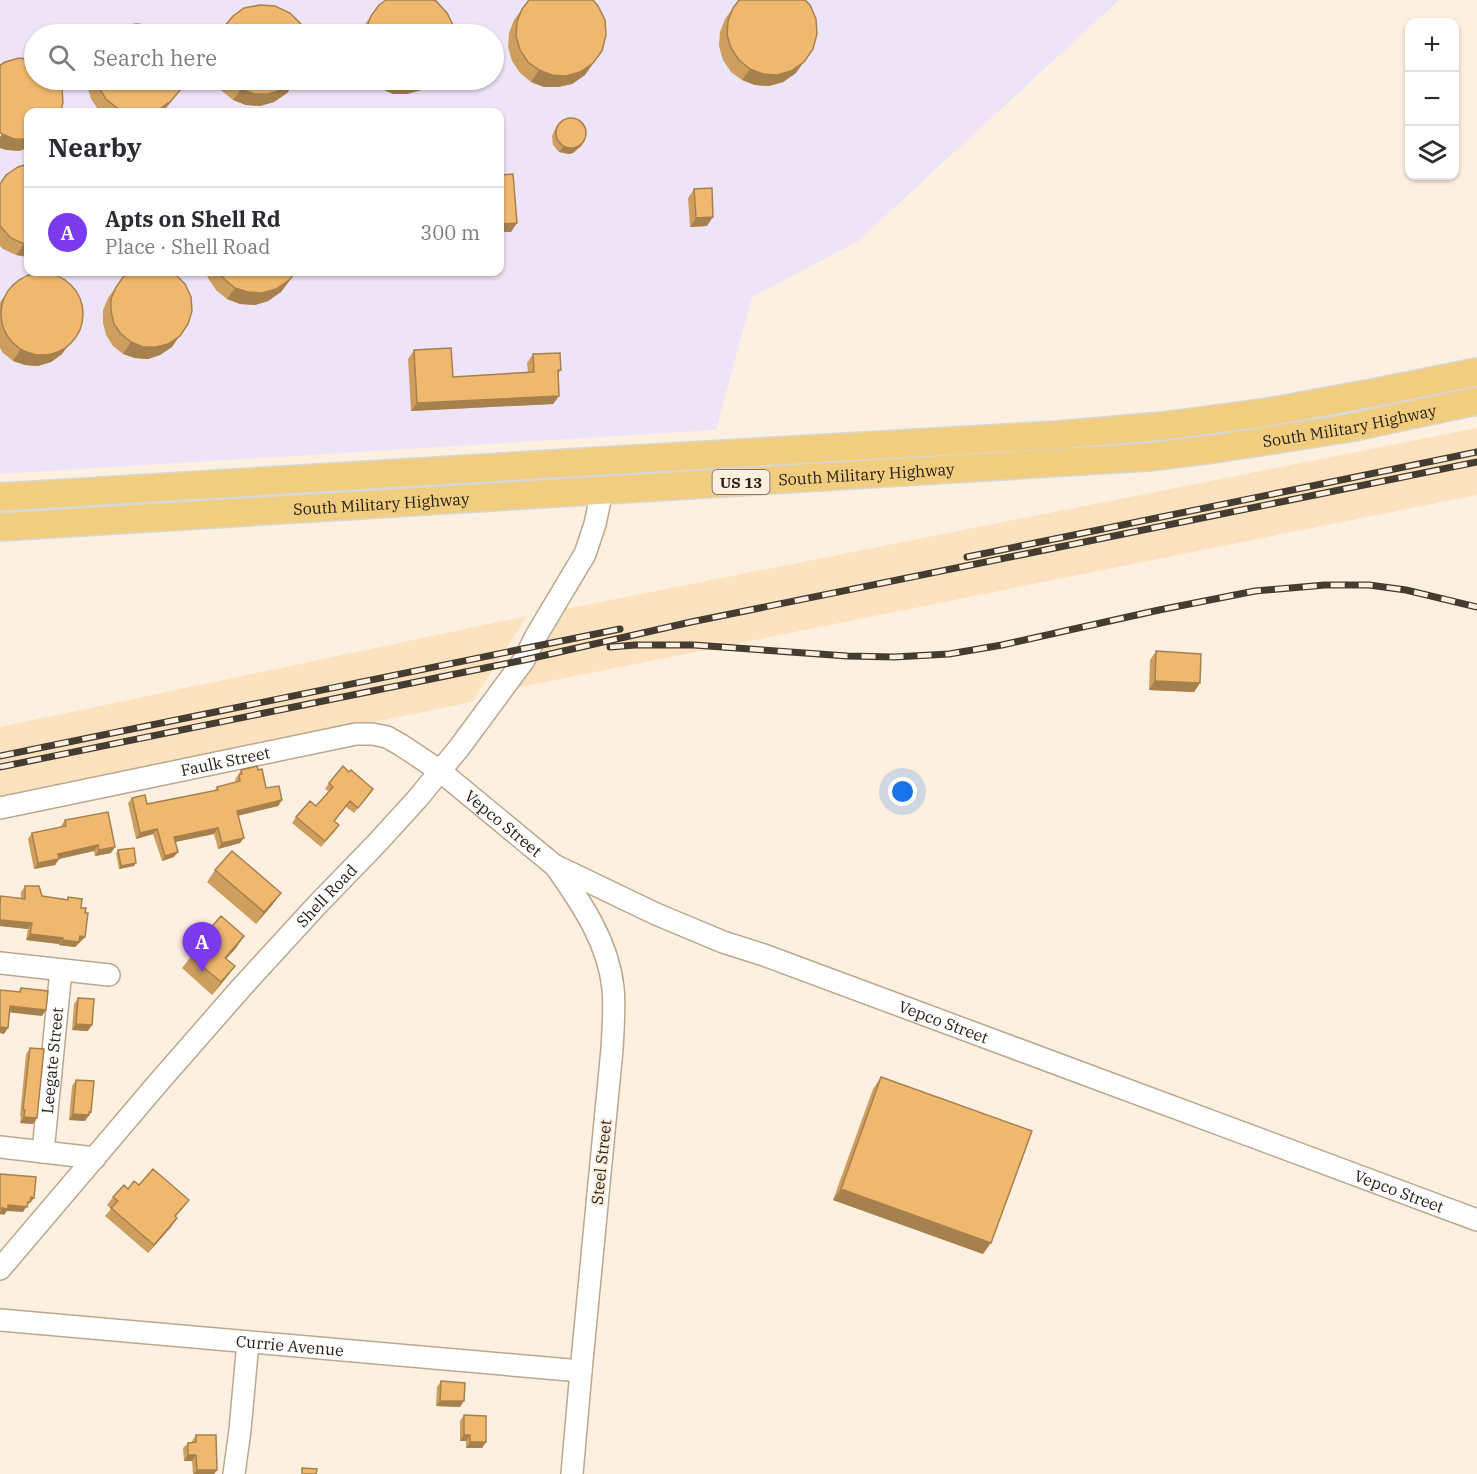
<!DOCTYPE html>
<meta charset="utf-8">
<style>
body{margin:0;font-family:"IBM Plex Serif",serif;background:#f7f7f7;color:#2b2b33}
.controls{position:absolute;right:18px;top:18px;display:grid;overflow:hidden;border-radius:12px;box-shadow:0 2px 4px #0004}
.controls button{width:54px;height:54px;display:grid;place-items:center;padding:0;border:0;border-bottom:2px solid #e1e1e2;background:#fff;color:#2b2b33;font:30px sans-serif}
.you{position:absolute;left:903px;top:792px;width:21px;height:21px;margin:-15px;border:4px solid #fff;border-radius:50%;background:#1a73e8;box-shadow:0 0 0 9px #1a73e833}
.badge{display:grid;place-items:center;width:39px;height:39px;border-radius:50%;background:#7c3aed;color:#fff;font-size:20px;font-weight:700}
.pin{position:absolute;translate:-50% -50px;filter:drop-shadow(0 2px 3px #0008)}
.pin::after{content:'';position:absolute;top:32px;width:21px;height:18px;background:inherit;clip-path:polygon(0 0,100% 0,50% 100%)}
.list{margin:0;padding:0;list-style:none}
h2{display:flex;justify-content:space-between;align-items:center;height:78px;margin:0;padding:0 24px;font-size:26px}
h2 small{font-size:20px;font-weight:400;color:#7c7c81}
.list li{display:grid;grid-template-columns:39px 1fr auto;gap:18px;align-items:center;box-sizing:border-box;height:90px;padding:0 24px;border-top:2px solid #e1e1e2}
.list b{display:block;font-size:22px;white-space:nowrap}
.list p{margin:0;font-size:20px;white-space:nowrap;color:#7c7c81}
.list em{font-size:20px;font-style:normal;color:#7c7c81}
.icon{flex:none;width:33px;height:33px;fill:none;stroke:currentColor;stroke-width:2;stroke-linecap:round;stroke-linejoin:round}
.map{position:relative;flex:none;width:1477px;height:1474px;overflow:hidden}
.search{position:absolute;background:#fff;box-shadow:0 2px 4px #0004;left:24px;top:24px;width:480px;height:66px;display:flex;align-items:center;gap:15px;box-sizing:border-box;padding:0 21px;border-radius:33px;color:#7c7c81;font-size:22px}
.panel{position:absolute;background:#fff;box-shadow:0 2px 4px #0004;left:24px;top:108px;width:480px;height:168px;border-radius:12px}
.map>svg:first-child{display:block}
.industrial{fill:#eee4f8;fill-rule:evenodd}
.built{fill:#fde2c0}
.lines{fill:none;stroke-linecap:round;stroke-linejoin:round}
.minor-casing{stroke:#bba78d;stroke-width:24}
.major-casing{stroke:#d8d7d5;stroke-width:30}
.minor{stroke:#fff;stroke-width:21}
.major{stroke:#f1cd80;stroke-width:27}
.rail-casing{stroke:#443b31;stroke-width:7}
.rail{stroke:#fef0e0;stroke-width:4.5;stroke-dasharray:14;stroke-linecap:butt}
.wall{fill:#ce9e5f}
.shaded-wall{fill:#a7814d}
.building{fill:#efb86e;stroke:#a7814d;stroke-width:1.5}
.labels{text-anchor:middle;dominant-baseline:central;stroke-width:4.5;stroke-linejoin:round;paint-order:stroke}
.shield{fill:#fef0e0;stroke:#685e53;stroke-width:1.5}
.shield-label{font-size:15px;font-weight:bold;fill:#282016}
.street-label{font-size:16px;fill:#282016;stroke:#fef0e0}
</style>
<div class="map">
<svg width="1477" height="1474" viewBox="0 0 1477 1474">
<rect width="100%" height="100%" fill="#fef0e0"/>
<path class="industrial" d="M0 0H1119L857 242 752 297 716 430 0 474ZM34 34H494V80H34ZM28 112H500V272H28Z"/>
<path class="built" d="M1477 428V495L516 688 565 609Z
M527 616 472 702 0 799V727Z"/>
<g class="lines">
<g class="minor-casing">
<g id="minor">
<path id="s1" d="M0 808 356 734H372L387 737 401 745 440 771 554 865 656 914 723 942 764 955 1477 1220"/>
<path d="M556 867C582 904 608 942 613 988 615 1008 613 1029 612 1049L581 1371 572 1474"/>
<path d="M0 963 109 975"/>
<path d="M0 1147 95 1158"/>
<path id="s2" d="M43 1152 61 970"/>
<path id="s3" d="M0 1269 158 1083 241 988 317 905 377 843 418 798 459 748 524 660 536 636 585 554 595 524 602 491"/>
<path id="s4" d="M0 1320 581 1371"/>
<path d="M234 1474 240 1430 248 1342"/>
</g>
</g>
<g class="major-casing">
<g id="major">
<path d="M0 497 601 461 1057 435 1163 426 1268 412 1372 393 1477 372"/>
<path id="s5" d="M0 527 1148 457 1214 449 1349 428 1477 401"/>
</g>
</g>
<use href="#minor" class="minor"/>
<use href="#major" class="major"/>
<g class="rail-casing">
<path id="rail" d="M967 557 1477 452
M610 647 635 645H694L847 656 894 657 949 654 1002 645 1159 610 1255 591 1325 585H1369L1406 590 1477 607
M0 756 620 629
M0 767 524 660 691 622 1477 462"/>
</g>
<use href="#rail" class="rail"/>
</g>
<path class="wall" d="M733 8 796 73 783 82 769 86 755 85 742 80 731 72 723 60 719 46 720 32 725 19Z
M522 9 585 75 572 84 558 87H544L531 82 520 73 512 61 508 47 509 33 514 20Z
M371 16 454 34H360L363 27Z
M87 80H183L163 112H100L91 99 87 85Z
M214 80H297L287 93 274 102 260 106 246 105 233 100 222 91Z
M368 80H435L421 90 407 94H393L380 88Z
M557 125 585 140 581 146 573 153 569 154 559 152 553 145 552 136Z
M0 184 28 257 16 255 3 249 0 246Z
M694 189 707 226 690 227 688 198Z
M206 272H296L281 292 268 301 255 305 240 304 227 299 216 290 208 278Z
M116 287 172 347 160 355 148 359 135 358 123 354 113 346 106 335 103 323V310L108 298Z
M6 294 62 354 51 362 38 366 25 365 13 361 3 353 0 348V302Z
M414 350 453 377 528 373 527 363 533 354 561 370 558 374 559 396 553 404 411 411 408 359Z
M1156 651 1200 683 1194 692 1149 690 1150 660Z
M241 770H258L266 788 282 800 278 806 238 815 240 843 218 849 214 834 175 842 174 857 162 861 153 834 136 839 128 803 132 798 147 804 214 791 217 787 236 782 235 780Z
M329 783 373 789 354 813 346 807 334 821 335 831 321 847 292 823 296 817 316 806 329 792 325 789Z
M65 820 111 853 95 856 94 851 59 859 55 865 34 869 28 839 32 833 62 827 61 826Z
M118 850 134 866 119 869 116 853Z
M215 870 273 904 256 924 207 882Z
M25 886 42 896 67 899 68 897 81 908 85 937 75 947 59 945V944L26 940 28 929 0 926V898L1 896 21 898V892Z
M207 932 244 936 236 948 226 959 235 966 226 978 212 995 182 968 200 945 198 944Z
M78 998 88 1031 72 1030 74 1004Z
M30 1048 33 1124 20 1123 21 1116H20L26 1054Z
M881 1077 983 1254 833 1200 873 1089Z
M76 1080 91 1112 85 1121 69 1120 72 1086Z
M139 1185 183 1208 175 1217 177 1218 171 1227 148 1253 105 1216 111 1209 107 1205 113 1197Z
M441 1381 460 1407 436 1406 437 1387Z
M464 1415 486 1442 482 1448H466V1441H460V1421Z
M196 1435 217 1470 214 1474H193L192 1461H184L183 1448 188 1443 192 1442V1441Z"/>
<path class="shaded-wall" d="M813 49 796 73 783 82 769 86 755 85 742 80 750 69Z
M602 51 585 75 572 84 558 87H544L531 82 539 70Z
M297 80 287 93 274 102 260 106 246 105 233 100 241 89Z
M386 80H435L421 90 407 94H393L380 88Z
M181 89 163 112H149Z
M117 108 129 112H114Z
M2 134 28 139V148L19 151 6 150 0 148V137Z
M585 140 581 146 573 153 569 154 559 152 563 147Z
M713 217 707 226 690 227 696 218Z
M517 223 511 232H500V224Z
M24 244H28V257L16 255Z
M296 272 281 292 268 301 255 305 240 304 227 299 235 288Z
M188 324 172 347 160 355 148 359 135 358 123 354 131 342Z
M79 331 62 354 51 362 38 366 25 365 13 361 21 349Z
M559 396 553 404 411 411 417 403Z
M1155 681 1200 683 1194 692 1149 690Z
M282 800 278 806 233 817 237 811Z
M218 828 214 834 170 843 174 837Z
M157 829 153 834 136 839 140 833Z
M244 838 240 843 218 849 222 843Z
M98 845 94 851 54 860 58 854Z
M115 847 111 853 95 856 99 850Z
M178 852 174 857 162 861 165 856Z
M59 859 55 865 34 869 38 863Z
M136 863 134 866 119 869 121 866Z
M281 893 273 904 256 924 264 912Z
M0 920 32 923 28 929 0 926Z
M30 934 63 938 59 944 26 940Z
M80 936 85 937 75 947 59 945 63 940Z
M244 936 236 948 216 970 225 958Z
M235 966 226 978 212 995 221 982Z
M10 1006 46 1010 42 1016 6 1012Z
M76 1024 92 1025 88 1031 72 1030Z
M0 1027 8 1028 4 1034 0 1033Z
M89 1112H91L85 1121 69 1120 73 1114Z
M24 1117 37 1118 33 1124 20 1123Z
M841 1189 991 1243 983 1254 833 1200Z
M31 1197 34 1198 30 1203H29L23 1212 7 1211 4 1215 1 1214 0 1215V1212L2 1208 8 1205Z
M177 1218 171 1227 148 1253 154 1245Z
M440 1401H464L460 1407 436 1406Z
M464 1435H470L466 1441H460Z
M470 1442H486L482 1448H466Z
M188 1455H196L192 1461H184Z
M197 1470H217L214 1474H194Z"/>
<path class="building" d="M386 0H433L436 1 447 13 454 27V34H365L366 29 371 16 379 5Z
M529 0H593L598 6 605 20 606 35 602 51 593 63 580 72 566 76 552 75 539 70 528 62 520 50 516 36 517 22 522 9Z
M739 0H805L810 5 816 19 817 34 813 49 804 62 791 71 777 75 763 74 750 69 739 60 731 48 727 35 728 21 733 8Z
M260 5 275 6 290 13 301 24 305 34H221L224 27 233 16 244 8Z
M136 24 152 26 166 32 168 34H111L121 28Z
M19 58 34 60V80H58L62 89 63 103 60 112H28V139H14L0 133V65L5 62Z
M96 80H183L181 89 171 101 158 110 149 112H129L117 108 106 99 99 88Z
M230 80H296L282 90 268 94H254L241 89Z
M394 80H426L415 83 401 82Z
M556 133a15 15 0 1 1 30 0a15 15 0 1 1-30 0Z
M28 164V244H24L11 238 0 226V184L6 175 18 167Z
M513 174 517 223 500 224V175Z
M712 188 713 217 696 218 694 189Z
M131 272H171L175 274 185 284 191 297 192 311 188 324 180 336 168 344 156 347H143L131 342 121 334 114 324 111 311V299L116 287 123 277Z
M219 272H296L289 280 276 289 262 293 248 292 235 288 224 279Z
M1 314a41 41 0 1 1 82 0a41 41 0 1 1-82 0Z
M451 348 453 377 534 372 533 354 560 353 561 370H558L559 396 417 403 414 350Z
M1156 651 1201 654 1200 683 1155 681Z
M257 766 258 770 262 769 266 788 279 786 282 800 237 811 244 838 222 843 218 828 174 837 178 852 165 856 157 829 140 833 132 798 145 795 147 804 218 790 217 787 240 781 239 775 242 774 241 770Z
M343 766 349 772 351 770 373 789 358 808 350 801 334 821 339 825 325 841 296 817 310 801 316 806 333 787 329 783Z
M108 812 115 847 99 850 98 845 58 854 59 859 38 863 32 833 66 826 65 820Z
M134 848 136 863 121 866 118 850Z
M232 851 281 893 264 912 215 870Z
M25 886H39L42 896 68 900V897L82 899 81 908H86L85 913H88L85 937 80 936 79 942 63 940V938L30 934 32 923 0 920V904L1 896 25 899Z
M221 916 244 936 225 958 235 966 221 982 190 956 209 934 207 932Z
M21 988 48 991 46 1010 10 1006 8 1028 0 1027V990L20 992Z
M78 998 94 999 92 1025 76 1024Z
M30 1048 44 1049 37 1118 24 1117 25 1110H23Z
M881 1077 1032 1131 991 1243 841 1189Z
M76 1080 94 1081 91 1112H89V1115L73 1114Z
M153 1169 189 1200 175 1216 177 1218 154 1245 111 1208 118 1201 113 1197 124 1185 128 1189 134 1181 139 1185Z
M0 1174 36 1177 34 1198 31 1197 30 1202H28L27 1207 8 1205V1209L2 1208V1212H0Z
M441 1381 465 1383 464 1401H440Z
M464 1415 486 1416V1442H470V1435H464Z
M196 1435H216L217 1470H197L196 1455H188V1443L196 1442Z
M302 1468 317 1469 316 1474H302Z"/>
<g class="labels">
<rect class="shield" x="712.5" y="470" width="57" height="24" rx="4.5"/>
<g class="shield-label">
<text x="741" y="482">US 13</text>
</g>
<g class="street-label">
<text stroke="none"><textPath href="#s5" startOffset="1354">South Military Highway</textPath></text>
<text stroke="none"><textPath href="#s5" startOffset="868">South Military Highway</textPath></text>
<text stroke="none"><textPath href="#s5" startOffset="382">South Military Highway</textPath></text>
<text stroke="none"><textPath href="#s1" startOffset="230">Faulk Street</textPath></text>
<text stroke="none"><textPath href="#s1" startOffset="540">Vepco Street</textPath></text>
<text stroke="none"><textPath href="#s3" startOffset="496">Shell Road</textPath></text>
<text stroke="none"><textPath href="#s1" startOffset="1026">Vepco Street</textPath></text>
<text stroke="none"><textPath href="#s2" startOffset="92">Leegate Street</textPath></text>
<text transform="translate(601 1162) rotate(-84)">Steel Street</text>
<text stroke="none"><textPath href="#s1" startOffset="1512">Vepco Street</textPath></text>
<text stroke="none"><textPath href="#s4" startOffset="291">Currie Avenue</textPath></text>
</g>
</g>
</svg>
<div class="controls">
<button>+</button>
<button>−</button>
<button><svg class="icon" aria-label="layers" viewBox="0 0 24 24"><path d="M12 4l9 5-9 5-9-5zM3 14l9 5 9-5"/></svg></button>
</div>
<div class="you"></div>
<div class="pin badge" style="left:202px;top:972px">A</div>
<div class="search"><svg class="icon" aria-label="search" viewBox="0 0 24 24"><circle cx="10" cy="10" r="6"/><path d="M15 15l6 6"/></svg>Search here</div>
<section class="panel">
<h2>Nearby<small></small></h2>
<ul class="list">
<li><span class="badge">A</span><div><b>Apts on Shell Rd</b><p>Place · Shell Road</p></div><em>300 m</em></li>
</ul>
</section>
</div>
